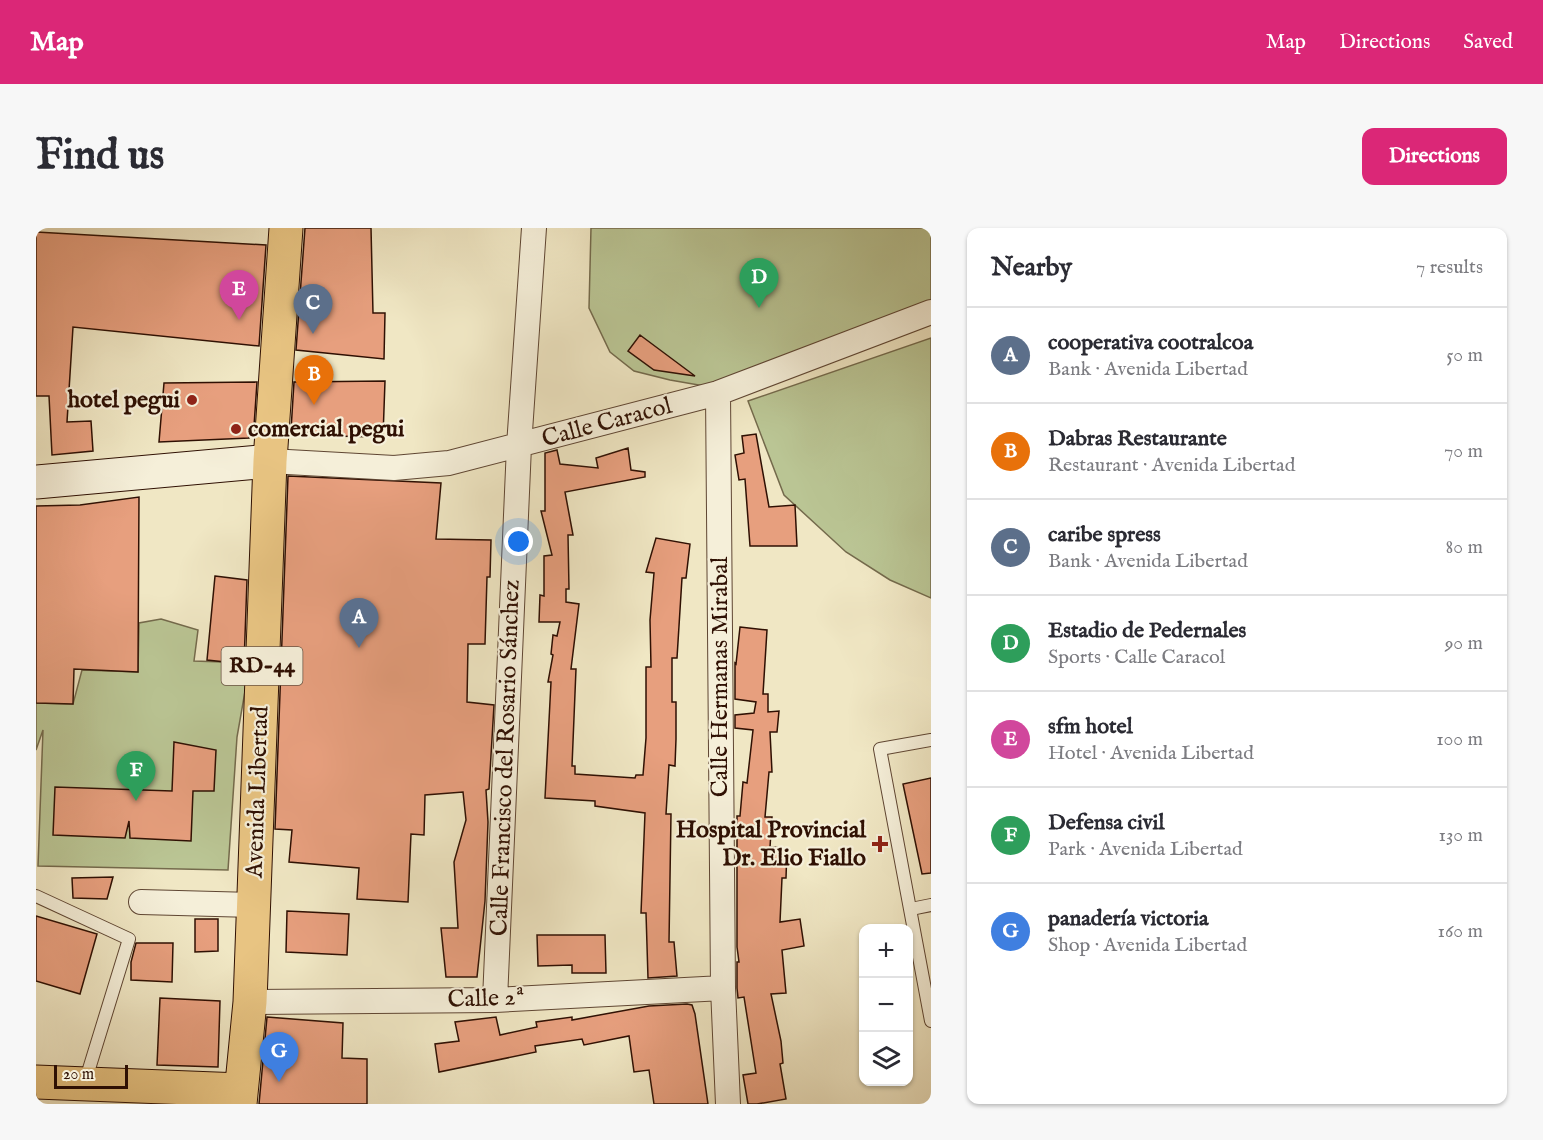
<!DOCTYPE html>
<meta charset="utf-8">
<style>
body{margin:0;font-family:"IM FELL English",serif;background:#f7f7f7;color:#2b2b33}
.controls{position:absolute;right:18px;bottom:18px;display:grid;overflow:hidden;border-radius:12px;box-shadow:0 2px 4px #0004}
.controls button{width:54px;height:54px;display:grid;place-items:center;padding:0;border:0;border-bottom:2px solid #e1e1e2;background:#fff;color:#2b2b33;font:30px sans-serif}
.scale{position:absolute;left:18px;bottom:15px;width:74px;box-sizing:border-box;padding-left:6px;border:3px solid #2f1003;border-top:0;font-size:16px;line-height:21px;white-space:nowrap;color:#2f1003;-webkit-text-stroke:4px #f5efd9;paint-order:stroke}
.you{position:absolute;left:483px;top:314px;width:21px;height:21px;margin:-15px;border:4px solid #fff;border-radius:50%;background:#1a73e8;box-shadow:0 0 0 9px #1a73e833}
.badge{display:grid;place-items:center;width:39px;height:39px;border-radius:50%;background:#db2777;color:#fff;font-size:20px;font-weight:700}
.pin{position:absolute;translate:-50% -50px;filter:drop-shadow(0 2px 3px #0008)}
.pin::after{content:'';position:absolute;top:32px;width:21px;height:18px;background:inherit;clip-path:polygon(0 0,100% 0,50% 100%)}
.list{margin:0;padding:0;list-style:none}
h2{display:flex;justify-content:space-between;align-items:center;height:78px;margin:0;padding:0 24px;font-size:26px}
h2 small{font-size:20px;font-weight:400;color:#7c7c81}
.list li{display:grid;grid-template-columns:39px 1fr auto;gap:18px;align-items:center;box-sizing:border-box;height:96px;padding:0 24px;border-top:2px solid #e1e1e2}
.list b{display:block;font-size:22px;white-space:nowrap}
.list p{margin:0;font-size:20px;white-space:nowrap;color:#7c7c81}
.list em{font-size:20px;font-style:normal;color:#7c7c81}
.icon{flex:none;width:33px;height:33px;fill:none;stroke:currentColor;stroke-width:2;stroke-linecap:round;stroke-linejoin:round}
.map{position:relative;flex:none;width:895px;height:876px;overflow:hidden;border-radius:12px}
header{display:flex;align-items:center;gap:36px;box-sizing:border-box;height:84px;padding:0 30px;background:#db2777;color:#fff}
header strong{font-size:28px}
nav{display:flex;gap:33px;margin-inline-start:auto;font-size:21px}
.intro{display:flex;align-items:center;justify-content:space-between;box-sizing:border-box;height:144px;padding:0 36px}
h1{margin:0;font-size:42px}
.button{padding:15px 27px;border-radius:12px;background:#db2777;color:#fff;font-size:21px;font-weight:700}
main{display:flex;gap:36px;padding:0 36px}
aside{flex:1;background:#fff;border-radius:12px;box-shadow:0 2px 4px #0004}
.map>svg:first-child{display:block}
.green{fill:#bac594;stroke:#746a4c;stroke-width:1.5}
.building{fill:#e79f7e;stroke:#2f1003;stroke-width:1.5}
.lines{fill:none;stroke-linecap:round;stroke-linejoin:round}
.service-casing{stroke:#5f4633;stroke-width:14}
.minor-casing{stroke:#5f4633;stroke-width:26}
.secondary-casing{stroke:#2f1003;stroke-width:35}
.primary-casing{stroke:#2f1003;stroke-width:35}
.service{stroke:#f5efd9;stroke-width:12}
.minor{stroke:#f5efd9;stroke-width:24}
.secondary{stroke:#f5efd9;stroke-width:33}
.primary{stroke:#e8c482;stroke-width:33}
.poi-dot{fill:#8f2418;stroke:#f5efd9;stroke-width:2}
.labels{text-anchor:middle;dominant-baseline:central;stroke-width:4.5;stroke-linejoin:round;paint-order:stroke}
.shield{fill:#f5efd9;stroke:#6a5343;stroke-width:1.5}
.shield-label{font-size:22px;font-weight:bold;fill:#2f1003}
.poi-label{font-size:24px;font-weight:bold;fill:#2f1003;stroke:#f5efd9;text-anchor:end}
.street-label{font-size:24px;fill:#2f1003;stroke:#f5efd9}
</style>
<header>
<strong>Map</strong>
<nav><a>Map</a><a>Directions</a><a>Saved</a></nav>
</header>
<div class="intro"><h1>Find us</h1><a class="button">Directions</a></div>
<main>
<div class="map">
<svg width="895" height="876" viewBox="0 0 895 876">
<rect width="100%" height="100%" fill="#f0e7c4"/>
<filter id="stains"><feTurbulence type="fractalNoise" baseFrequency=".00333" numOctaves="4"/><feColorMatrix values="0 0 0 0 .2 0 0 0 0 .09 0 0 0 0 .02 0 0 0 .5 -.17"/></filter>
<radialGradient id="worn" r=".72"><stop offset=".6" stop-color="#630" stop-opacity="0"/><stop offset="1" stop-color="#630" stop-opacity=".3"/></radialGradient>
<path class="green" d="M555 0H895V79L674 159 634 152 598 143 574 124 553 80Z
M895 110V370L854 352 810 324 748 267 712 173Z
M125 391 162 402 158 433 187 434 211 452 201 509 192 642 2 638 7 502 0 522V475L37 476 46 442 102 444 103 395Z"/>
<path class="building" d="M269 0H335L337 85H349L348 131 260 122Z
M0 4 230 17 223 118 37 99 31 194 55 193 57 223 16 227 13 168H0Z
M604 107 659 148 618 142 592 123Z
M349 153 347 209 293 208 255 202 258 154Z
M221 154 218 198H214L213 210 123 214 128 155Z
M720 206 733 279 759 277 761 318H714L709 251 703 252 699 227 708 225 706 208Z
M592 220 595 242 609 244V249L529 264 537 307H532L533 361H530V374L543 376 535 441H540L536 538H539V546L599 550 600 547H607L610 510V439H615L614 392 618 345 610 344 620 310 654 316 650 350H646L641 430H636V474H640V511L639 538 633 537 630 586H635L633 714H638L641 748 612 750 610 685H605L609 585 559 578V573L509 570 515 454H512L517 427 515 426 517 407 521 408 524 394H503L504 367 508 368V328L516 327 505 283H509V225L521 222 524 236 562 240 560 230Z
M252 248 405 255 400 311 455 312 454 349H451L449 416H432L431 474 458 477 453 561 450 562 452 594 449 673 441 749H410L405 700H422L418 634 430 592 427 564 389 567 388 607 375 606 372 674 321 671 323 640 253 634 256 602 239 601Z
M103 269 102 444 38 441 37 476 0 475V278L44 277Z
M179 348 211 352 208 436 171 432Z
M704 399 731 402 727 466H732V484L743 483 741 504H734L736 544H733L729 589H736L734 619 751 620 750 650H746L744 694 764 691 768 718 746 722 750 765 735 766 745 813 747 835 744 836 750 871 721 876H712L707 847 720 845 708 769 702 770 701 760V734H703L701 719V588H704L707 554 711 555 717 502 699 500V487L718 485 720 474 699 471V435L700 436Z
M138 514 180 522 178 563H157L155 613 94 610 93 593 89 610 17 607 19 559 136 563Z
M895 550V645L886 646 867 556Z
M77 649 71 671 37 670 36 650Z
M251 683 313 686 311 727 250 724Z
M0 688 61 706 44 766 0 753Z
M159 691H182V723L159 724Z
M501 707H569L570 745H536V737L502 738Z
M100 715H137L136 754 95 752V734Z
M124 770 184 773 182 839 121 837Z
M651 776 656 777 659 786 672 876H618L613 842 598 844 593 808 548 817 546 811 499 818 500 824 403 844 399 816 423 813 419 794 460 789 464 807 501 799 500 794 536 789V792L613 778Z
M231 789 307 795 306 830 331 831V876H223Z"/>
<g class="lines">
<g class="service-casing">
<path id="service" d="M895 512 844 521 895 793
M0 668 93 711 49 854
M875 681 895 677"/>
</g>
<g class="minor-casing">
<path id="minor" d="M682 165 687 760 692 876
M234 233 358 240 413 235 682 165 895 84
M105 674 217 677
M459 772 483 218 498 0
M214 774 459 772 687 760"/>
</g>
<g class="secondary-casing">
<path id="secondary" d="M0 254 234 233"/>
</g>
<g class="primary-casing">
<path id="primary" d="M0 854 205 862
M204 876 214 774 234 233 250 0"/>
</g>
<use href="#service" class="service"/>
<use href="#minor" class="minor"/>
<use href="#secondary" class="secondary"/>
<use href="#primary" class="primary"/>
</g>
<g class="poi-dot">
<circle cx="156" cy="172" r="6"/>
<circle cx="200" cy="201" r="6"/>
<path d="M841 607h6v6h6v6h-6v6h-6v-6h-6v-6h6z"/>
</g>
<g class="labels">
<rect class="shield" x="185.5" y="419" width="81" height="38" rx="4.5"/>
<g class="shield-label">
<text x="226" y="438">RD-44</text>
</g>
<g class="poi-label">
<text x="144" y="172">hotel pegui</text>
<text x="212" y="201" text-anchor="start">comercial pegui</text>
<text x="830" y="602">Hospital Provincial<tspan x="830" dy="28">Dr. Elio Fiallo</tspan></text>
</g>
<g class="street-label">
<text transform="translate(571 195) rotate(-15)">Calle Caracol</text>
<text transform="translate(684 449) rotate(-90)">Calle Hermanas Mirabal</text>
<text transform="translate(470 530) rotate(-88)">Calle Francisco del Rosario Sánchez</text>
<text transform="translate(222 564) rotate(-88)">Avenida Libertad</text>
<text transform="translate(450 771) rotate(-2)">Calle 2ª</text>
</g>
</g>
<rect width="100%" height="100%" filter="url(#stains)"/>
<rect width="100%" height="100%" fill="url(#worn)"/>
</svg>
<div class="controls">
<button>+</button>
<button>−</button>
<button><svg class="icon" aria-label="layers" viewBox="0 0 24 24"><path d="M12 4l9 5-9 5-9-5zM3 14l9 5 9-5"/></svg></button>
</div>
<div class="scale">20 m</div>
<div class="you"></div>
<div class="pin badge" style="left:323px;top:420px;background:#5c6f8a">A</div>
<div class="pin badge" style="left:278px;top:177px;background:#e8710a">B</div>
<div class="pin badge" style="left:277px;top:106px;background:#5c6f8a">C</div>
<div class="pin badge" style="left:723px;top:80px;background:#2e9e5b">D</div>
<div class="pin badge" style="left:203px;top:92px;background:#d1479c">E</div>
<div class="pin badge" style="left:100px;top:573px;background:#2e9e5b">F</div>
<div class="pin badge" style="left:243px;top:854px;background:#3f7fe0">G</div>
</div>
<aside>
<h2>Nearby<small>7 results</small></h2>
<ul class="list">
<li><span class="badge" style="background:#5c6f8a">A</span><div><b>cooperativa cootralcoa</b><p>Bank · Avenida Libertad</p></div><em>50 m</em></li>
<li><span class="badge" style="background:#e8710a">B</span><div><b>Dabras Restaurante</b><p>Restaurant · Avenida Libertad</p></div><em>70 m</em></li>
<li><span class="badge" style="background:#5c6f8a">C</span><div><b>caribe spress</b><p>Bank · Avenida Libertad</p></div><em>80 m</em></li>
<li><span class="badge" style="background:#2e9e5b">D</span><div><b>Estadio de Pedernales</b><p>Sports · Calle Caracol</p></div><em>90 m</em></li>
<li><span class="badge" style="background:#d1479c">E</span><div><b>sfm hotel</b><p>Hotel · Avenida Libertad</p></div><em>100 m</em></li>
<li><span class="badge" style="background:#2e9e5b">F</span><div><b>Defensa civil</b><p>Park · Avenida Libertad</p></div><em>130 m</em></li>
<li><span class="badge" style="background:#3f7fe0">G</span><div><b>panadería victoria</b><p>Shop · Avenida Libertad</p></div><em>160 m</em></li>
</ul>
</aside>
</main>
